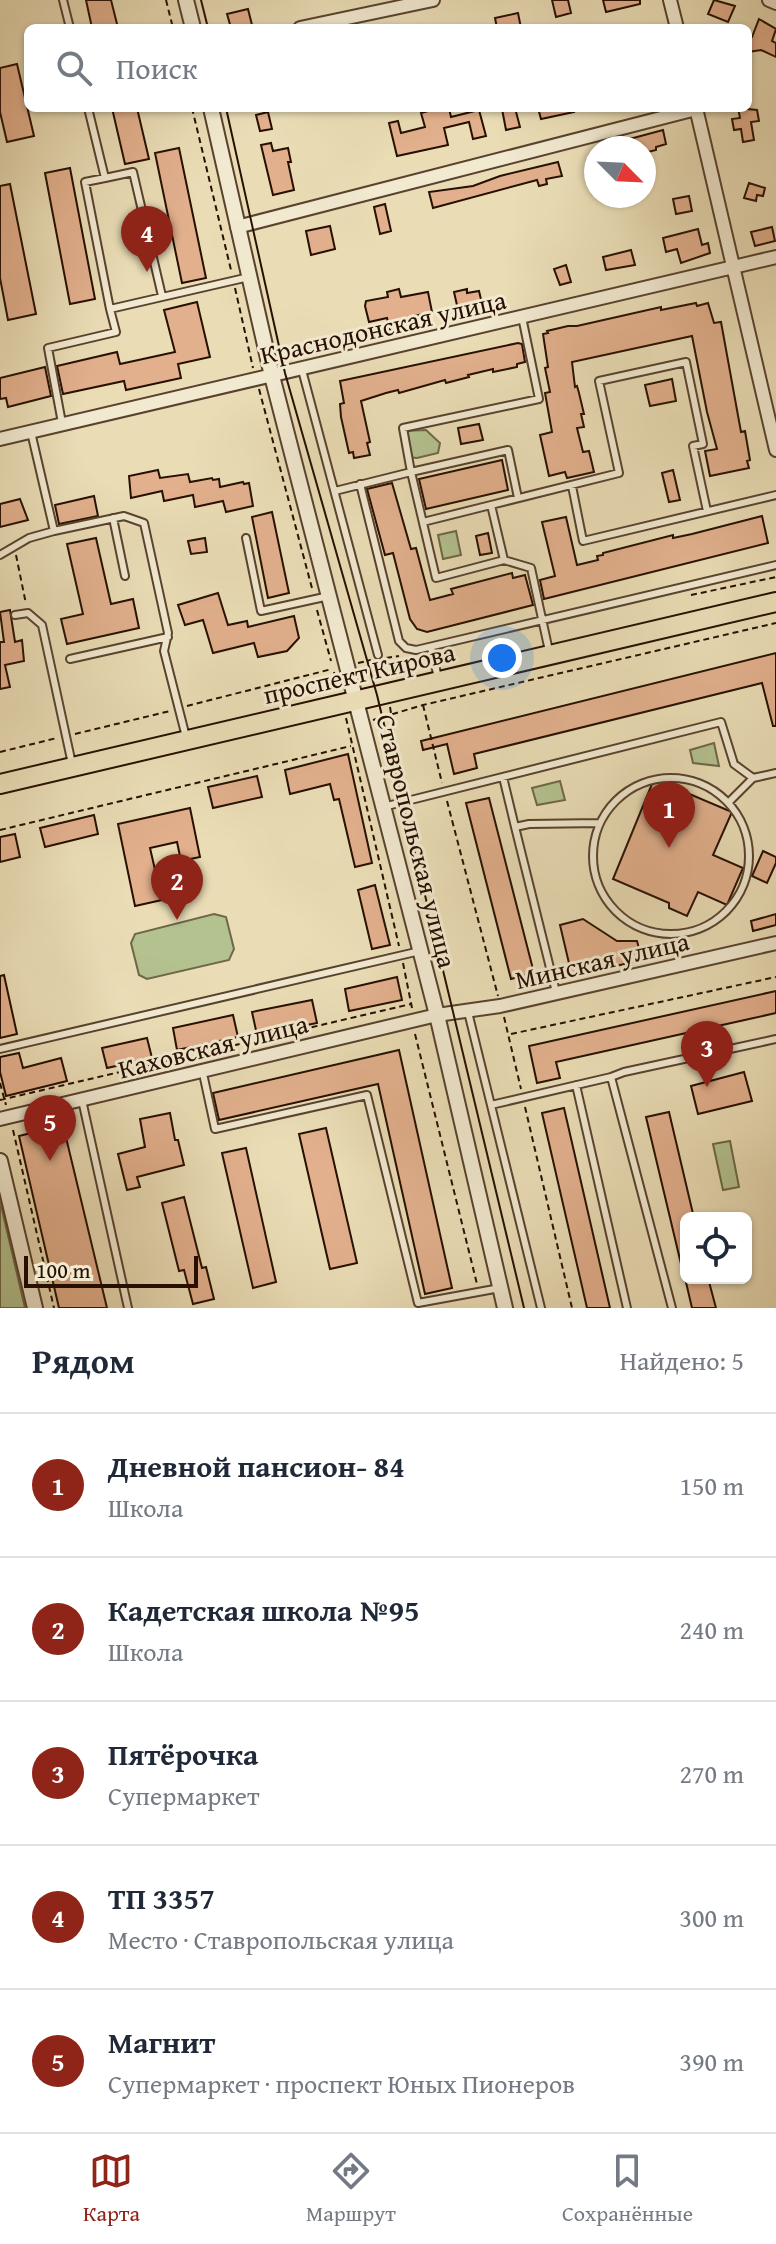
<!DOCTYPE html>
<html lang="ru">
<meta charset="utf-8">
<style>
body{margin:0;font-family:"Gentium Book Plus",serif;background:#f6f6f7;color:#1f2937}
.controls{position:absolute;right:24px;bottom:24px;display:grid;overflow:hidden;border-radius:12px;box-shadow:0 2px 6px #0004}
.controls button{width:72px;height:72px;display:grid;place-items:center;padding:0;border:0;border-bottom:2px solid #e0e1e3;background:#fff;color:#1f2937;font:40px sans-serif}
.compass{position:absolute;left:584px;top:136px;width:72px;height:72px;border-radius:50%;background:#fff;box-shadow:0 2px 6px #0004;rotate:114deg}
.scale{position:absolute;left:24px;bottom:20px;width:174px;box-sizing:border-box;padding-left:8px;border:4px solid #270f01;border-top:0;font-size:22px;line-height:28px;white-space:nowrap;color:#270f01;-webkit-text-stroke:6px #f1e9d0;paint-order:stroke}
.you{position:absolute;left:502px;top:658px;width:28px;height:28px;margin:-20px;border:6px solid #fff;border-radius:50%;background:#1a73e8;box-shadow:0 0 0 12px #1a73e833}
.badge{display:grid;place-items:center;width:52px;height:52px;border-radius:50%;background:#8f2418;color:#fff;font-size:26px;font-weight:700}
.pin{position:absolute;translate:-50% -66px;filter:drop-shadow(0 2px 4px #0008)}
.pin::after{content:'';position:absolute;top:42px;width:28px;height:24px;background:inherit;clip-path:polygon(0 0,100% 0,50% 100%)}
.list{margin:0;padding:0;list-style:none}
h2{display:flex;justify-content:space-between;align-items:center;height:104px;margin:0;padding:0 32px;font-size:34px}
h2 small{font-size:26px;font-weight:400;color:#747a83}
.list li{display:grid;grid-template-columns:52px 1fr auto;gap:24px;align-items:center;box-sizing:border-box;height:144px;padding:0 32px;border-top:2px solid #e0e1e3}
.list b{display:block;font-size:30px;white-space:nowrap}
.list p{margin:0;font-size:26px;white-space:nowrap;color:#747a83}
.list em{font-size:26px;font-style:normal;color:#747a83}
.icon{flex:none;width:44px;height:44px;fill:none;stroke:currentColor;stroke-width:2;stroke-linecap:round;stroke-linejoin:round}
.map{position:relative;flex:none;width:776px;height:1308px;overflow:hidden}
.search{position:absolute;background:#fff;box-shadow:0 2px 6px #0004;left:24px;right:24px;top:24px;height:88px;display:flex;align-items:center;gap:20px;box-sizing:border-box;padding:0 28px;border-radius:12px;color:#747a83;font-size:30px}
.sheet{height:824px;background:#fff}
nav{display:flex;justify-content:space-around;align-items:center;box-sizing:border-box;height:112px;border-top:2px solid #e0e1e3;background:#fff;font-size:22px;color:#747a83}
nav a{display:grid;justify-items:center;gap:4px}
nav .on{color:#8f2418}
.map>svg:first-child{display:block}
.green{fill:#b4c290;stroke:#6e6848;stroke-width:2}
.building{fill:#e2b08d;stroke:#270f01;stroke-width:2}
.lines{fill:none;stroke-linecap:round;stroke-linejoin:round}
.service-casing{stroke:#58422e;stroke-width:10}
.minor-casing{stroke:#58422e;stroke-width:16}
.tertiary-casing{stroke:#58422e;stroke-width:18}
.primary-casing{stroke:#270f01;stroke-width:22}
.path{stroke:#270f01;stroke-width:2;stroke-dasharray:6 4;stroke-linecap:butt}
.service{stroke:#f1e9d0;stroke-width:6}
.minor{stroke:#f1e9d0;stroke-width:12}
.tertiary{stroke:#f1e9d0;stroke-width:14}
.primary{stroke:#eaddb6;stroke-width:18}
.tram{stroke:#270f01;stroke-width:2}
.labels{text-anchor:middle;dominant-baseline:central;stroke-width:6;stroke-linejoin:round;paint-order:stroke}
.street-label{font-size:26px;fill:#270f01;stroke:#f1e9d0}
</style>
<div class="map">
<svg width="776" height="1308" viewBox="0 0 776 1308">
<rect width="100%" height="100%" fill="#eaddb6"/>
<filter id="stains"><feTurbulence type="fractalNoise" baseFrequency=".0025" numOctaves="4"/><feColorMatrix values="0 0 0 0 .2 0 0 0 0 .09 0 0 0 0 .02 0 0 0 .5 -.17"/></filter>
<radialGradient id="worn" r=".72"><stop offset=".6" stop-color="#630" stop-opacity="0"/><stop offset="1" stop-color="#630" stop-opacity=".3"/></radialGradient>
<path class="green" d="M426 430 440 443 438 453 417 458 406 457 402 444 404 431Z
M456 531 461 555 443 559 438 535Z
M714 743 719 766 693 763 690 750Z
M560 781 565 800 537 805 532 788Z
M214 914 226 917 234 949 229 960 147 979 139 975 131 943 135 934Z
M730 1141 739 1187 723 1190 713 1144Z
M0 1201 25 1308H0Z"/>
<path class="building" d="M86 0H111L118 28H92Z
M552 0H568L571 13 556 17Z
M603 0H640V4L606 12Z
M714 0 735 6 728 22 708 14Z
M248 9 252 25 231 28 227 14Z
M518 13 521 28H497L495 18Z
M759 19 776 29 772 41 776 43V57L761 50 748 52V37H752Z
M17 64 34 136 7 142 0 112V68Z
M112 108H137L149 159 125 164Z
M439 108H449L451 117 479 110 486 136 473 139 469 122 444 128 448 145 397 156 389 123 398 121 401 133 425 127 421 113Z
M515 108 520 127 506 130 502 109Z
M538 108H573L574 112 541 119Z
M738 108 757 110 759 121 751 122 754 140 743 142 741 129 734 130 732 119 740 118Z
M268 112 272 129 260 131 256 115Z
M663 130 666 144 656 147V150L644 153V148H612L611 144Z
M271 143 273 151 288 148 291 162H288L294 190 273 195 261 145Z
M179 148 206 278 182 283 155 153Z
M558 162 562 176 546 179 547 184 539 186 537 180 433 208 429 192 473 186 500 176Z
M70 168 95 299 70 304 45 173Z
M749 183 765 188 763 196 757 195 756 201 744 198Z
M10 184 36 314 8 320 0 278V186Z
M689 196 692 211 676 214 673 199Z
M385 204 391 231 380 234 374 207Z
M330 226 335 249 311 255 306 231Z
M772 227 775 241 755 246 751 232Z
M698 229 702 245 708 243 710 253 681 263 677 249 666 252 663 238Z
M631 250 635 265 606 270 603 257Z
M566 265 571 282 560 285 554 269Z
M399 289 401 297 428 292 432 312 410 317 413 331 396 335 395 330 390 331 387 318 369 322 365 306 366 301 388 297 387 292Z
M467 289V293L479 291 483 308 459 314 454 292Z
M197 302 210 357 178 364 181 378 126 390 124 381 63 394 57 366 117 352 120 364 175 352 164 310Z
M696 303 697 306 708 303 714 323 721 322 741 432 745 431 750 460 747 461 749 468 710 476 705 451 717 449 707 412 692 336 572 362 575 387 577 386 579 393 584 414H581L584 427 577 428 583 452 589 451 594 472 567 478 565 472 549 476 540 435 552 432 545 393 550 392 545 368 548 367 543 334 548 333 547 331 568 326H577L661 307V310Z
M518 343 522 344 525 362 517 364V367L493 372V369L468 375 469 377 446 383 445 380 399 393 398 390 386 393 361 401 370 442 367 443 370 455 354 458 353 452 349 453 341 417 340 404 344 403 340 381Z
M45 367 51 396 8 407 6 398 0 399V378Z
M672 379 676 401 650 406 645 385Z
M479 424 483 440 461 444 458 428Z
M502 460 508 490 426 509 419 479Z
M158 470 160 478 188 474 190 482 212 478 213 480 219 479 220 487 243 482 244 484 249 483 253 506 226 512 223 501 195 507 193 495 164 501 162 491 131 498 129 476Z
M673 470 680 500 669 502 662 473Z
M392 483 411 549 416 548 430 600 453 594 451 589 512 573 513 578 525 575 533 605 427 632 417 629 410 619 393 553 385 555 367 489Z
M94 496 98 516 59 524 55 505Z
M20 499 28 520 0 527V504Z
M272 512 289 593 268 598 252 517Z
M762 516 768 543 544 599 540 580 555 576 542 522 566 517 577 565 598 560 597 556 603 555V553L673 535V538L692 534Z
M488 533 492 553 480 555 476 536Z
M96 538 111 604 133 599 139 628 67 644 61 619 83 614 67 544Z
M205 538 207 552 191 554 188 541Z
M218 593 228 625 247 621 248 627 294 616 299 638 287 651 258 657 254 643 213 653 203 620 185 625 178 605Z
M10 610 15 642 22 640 24 661 5 665 10 687 0 689V642H4L0 612Z
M776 653V726H773L762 683 474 754 477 768 454 774 447 744 423 750 421 741Z
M348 754 372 863 355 867 339 799 334 800 330 784 290 794 285 770Z
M257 776 262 797 213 808 208 787Z
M654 779 732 812 713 855 743 868 727 905 698 892 687 916 669 908V903L613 879Z
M489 798 534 973 511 979 466 803Z
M190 808 200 857 181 861 177 842 150 848 162 900 135 906 118 824Z
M94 815 98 834 45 847 40 828Z
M15 834 20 857 0 862V837Z
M763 851 776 857V863L767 883 752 876Z
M375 885 390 945 372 949 358 890Z
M776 914V925L753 931 751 921Z
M583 919 617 941H637L642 960 572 976 560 925Z
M4 975 17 1034 0 1038V976Z
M397 977 402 1000 349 1011 345 989Z
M776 991V1013L556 1062 560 1078 537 1083 529 1046Z
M312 1000 317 1023 257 1035 252 1012Z
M233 1015 238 1037 177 1050 173 1028Z
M147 1038 152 1058 107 1068 102 1048Z
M399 1050 452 1288 425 1294 378 1084 219 1120 213 1093Z
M19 1053 23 1068 61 1058 67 1081 6 1096 0 1072V1057Z
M744 1072 752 1101 698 1114 691 1086Z
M564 1108 610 1308H587L542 1113Z
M669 1112 694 1218H686V1267L682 1268 646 1117Z
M170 1113 175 1140H178L184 1165 137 1177 140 1187 127 1190 118 1154 145 1147 140 1119Z
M63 1125 107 1308H59L19 1136Z
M326 1128 357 1263 330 1269 299 1134Z
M246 1148 276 1282 253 1288 222 1153Z
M184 1197 202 1268 206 1267 214 1299 193 1304 184 1270 179 1271 162 1203Z
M685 1278H708L716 1308H692Z"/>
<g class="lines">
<g class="service-casing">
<path id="service" d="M63 0 70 28
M88 108 105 178 133 172 162 296
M105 178 85 182 110 309
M302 370 378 655
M62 423 48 348 116 332 110 309 249 277
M360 484 399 641 406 648 416 650 776 565
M572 486 583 541 776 495
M335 491 411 472 436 578 504 560 531 568 549 651
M518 498 508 450 411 472 403 428 539 399 522 317
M491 505 619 473 599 381 686 362 703 444 693 446 707 511
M113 518 125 576
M423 522 491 505 504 560
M54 531 124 516 144 523 168 633 164 651 186 737
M246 538 261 611 329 596
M0 555 29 538 54 531 31 432
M15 615 28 613 42 625 72 764
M431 647 438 678
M70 659 168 637
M503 777 515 827 529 824 599 823
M593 856a78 78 0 1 1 156 0a78 78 0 1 1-156 0Z
M729 802 753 778 776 773
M383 807 721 722 734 764 753 778
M515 827 556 992
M468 1012 541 1308
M0 1049 420 951
M611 1077 672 1308
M204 1078 215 1129 367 1095 418 1303 500 1288
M576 1085 627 1308
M82 1100 128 1308
M491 1105 611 1077 624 1072 776 1039"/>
</g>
<g class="minor-casing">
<path id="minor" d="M670 0 677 28
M769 0 776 3
M300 28 433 0
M696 108 776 450
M237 227 696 109
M0 439 776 257
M0 1119 437 1015 500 1006 776 943"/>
</g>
<g class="tertiary-casing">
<path id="tertiary" d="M186 0 193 28
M211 108 272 376 437 1015 505 1308
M0 1161 35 1308"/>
</g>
<g class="primary-casing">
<path id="primary" d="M0 784 776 602"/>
</g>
<path class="path" d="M166 0 173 28
M192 108 231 270
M235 288 253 368
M259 389 313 592
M16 555 26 604
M691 595 776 577
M317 610 331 661
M386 658 399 656
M358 663 371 660
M382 664 384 677
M334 672 338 689
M423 705 442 783
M187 706 332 669
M390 707 401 775
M346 718 399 946
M373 720 423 705 776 623
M75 734 170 711
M0 752 57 738
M447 801 498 996
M0 830 351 746
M403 963 412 1008
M504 1017 521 1089
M415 1034 477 1284
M511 1034 776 977
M0 1083 6 1105
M0 1100 411 1004
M525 1107 572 1308
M13 1130 54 1308"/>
<use href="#service" class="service"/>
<use href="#minor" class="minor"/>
<use href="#tertiary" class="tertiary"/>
<use href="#primary" class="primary"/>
<path class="tram" d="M201 0 208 28
M226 108 285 373 377 695 524 1308"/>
</g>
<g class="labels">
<g class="street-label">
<text transform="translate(383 327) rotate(-13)">Краснодонская улица</text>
<text transform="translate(359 673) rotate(-13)">проспект Кирова</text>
<text transform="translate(417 841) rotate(76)">Ставропольская улица</text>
<text transform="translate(602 960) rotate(-13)">Минская улица</text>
<text transform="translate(213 1046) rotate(-14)">Каховская улица</text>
</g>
</g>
<rect width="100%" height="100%" filter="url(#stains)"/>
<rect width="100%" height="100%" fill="url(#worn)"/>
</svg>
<div class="controls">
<button><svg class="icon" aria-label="locate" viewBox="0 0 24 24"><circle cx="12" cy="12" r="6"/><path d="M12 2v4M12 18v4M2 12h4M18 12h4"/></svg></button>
</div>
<svg class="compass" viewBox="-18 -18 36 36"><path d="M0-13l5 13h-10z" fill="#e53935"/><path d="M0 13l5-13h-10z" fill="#747a83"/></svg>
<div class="scale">100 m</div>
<div class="you"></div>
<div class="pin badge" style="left:669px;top:848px">1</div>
<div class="pin badge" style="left:177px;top:920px">2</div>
<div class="pin badge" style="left:707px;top:1087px">3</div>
<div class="pin badge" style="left:147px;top:272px">4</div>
<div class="pin badge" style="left:50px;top:1161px">5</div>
<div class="search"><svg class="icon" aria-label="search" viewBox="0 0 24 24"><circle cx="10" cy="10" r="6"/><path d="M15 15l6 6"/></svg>Поиск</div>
</div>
<section class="sheet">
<h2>Рядом<small>Найдено: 5</small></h2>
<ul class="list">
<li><span class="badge">1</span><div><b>Дневной пансион- 84</b><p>Школа</p></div><em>150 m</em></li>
<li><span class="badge">2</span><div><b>Кадетская школа №95</b><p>Школа</p></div><em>240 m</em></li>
<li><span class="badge">3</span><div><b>Пятёрочка</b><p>Супермаркет</p></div><em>270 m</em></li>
<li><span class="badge">4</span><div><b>ТП 3357</b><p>Место · Ставропольская улица</p></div><em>300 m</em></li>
<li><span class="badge">5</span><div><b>Магнит</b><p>Супермаркет · проспект Юных Пионеров</p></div><em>390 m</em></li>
</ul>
</section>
<nav>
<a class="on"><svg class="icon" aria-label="map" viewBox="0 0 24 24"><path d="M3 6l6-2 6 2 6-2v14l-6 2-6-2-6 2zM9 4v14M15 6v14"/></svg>Карта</a>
<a><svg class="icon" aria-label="directions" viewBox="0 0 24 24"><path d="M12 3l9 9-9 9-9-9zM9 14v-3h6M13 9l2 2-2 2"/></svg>Маршрут</a>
<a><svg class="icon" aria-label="saved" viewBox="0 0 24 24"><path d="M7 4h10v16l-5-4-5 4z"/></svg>Сохранённые</a>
</nav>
